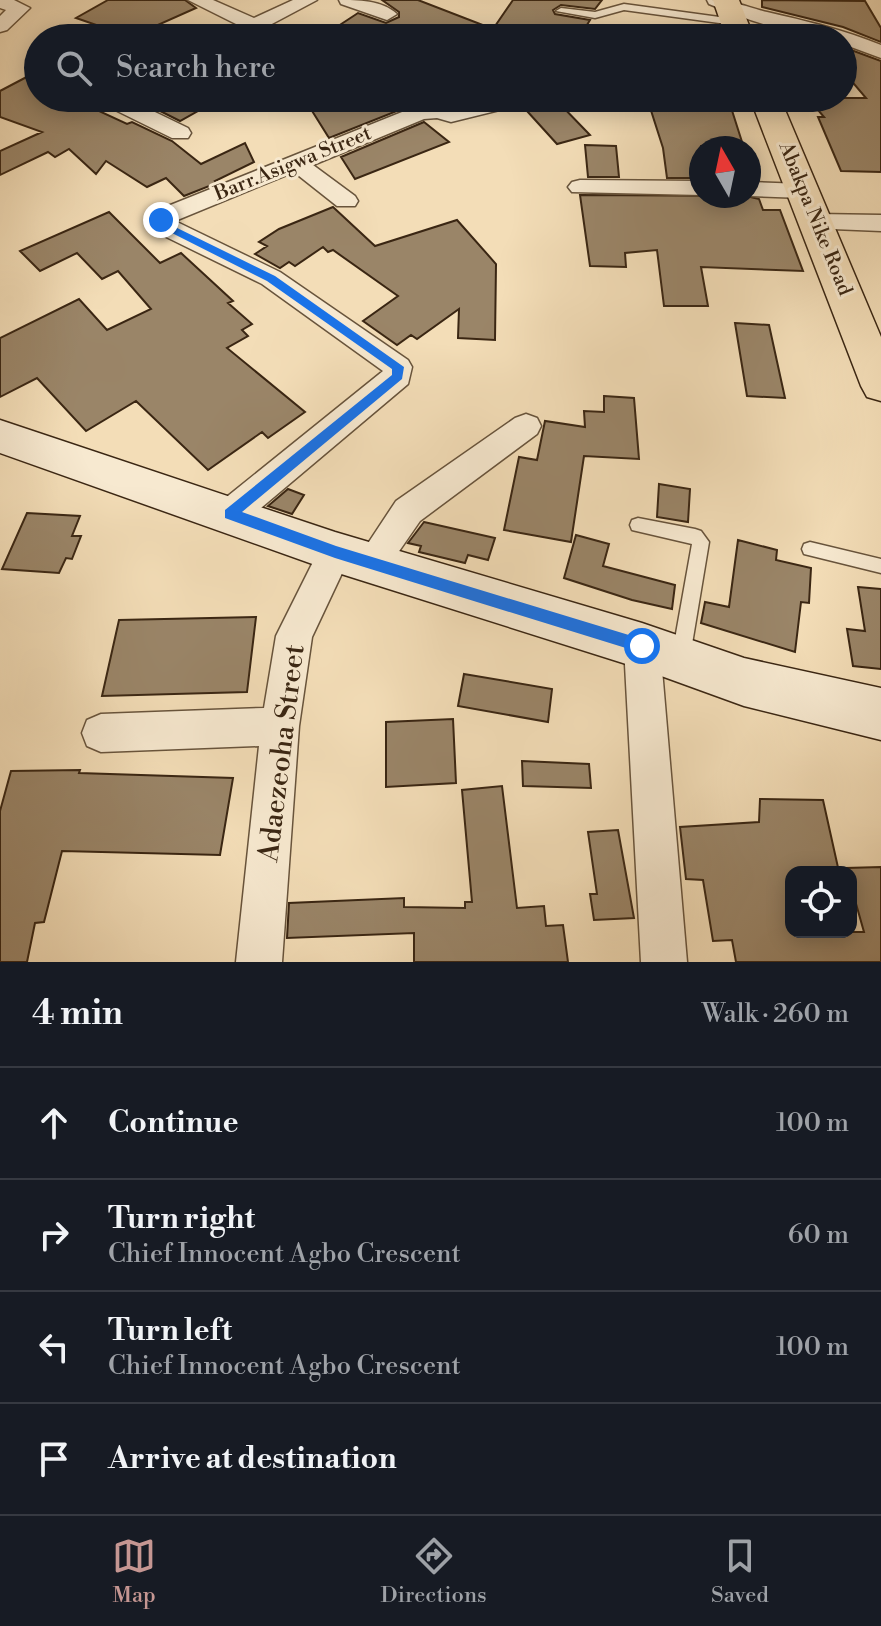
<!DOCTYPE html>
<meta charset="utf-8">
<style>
body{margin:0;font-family:"Libre Bodoni",serif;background:#20242c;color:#f1f3f6}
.controls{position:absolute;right:24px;bottom:24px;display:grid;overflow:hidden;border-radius:16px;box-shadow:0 4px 20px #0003}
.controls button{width:72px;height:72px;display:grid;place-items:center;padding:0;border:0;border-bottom:2px solid #363941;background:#171b24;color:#f1f3f6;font:40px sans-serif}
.compass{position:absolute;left:689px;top:136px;width:72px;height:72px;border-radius:50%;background:#171b24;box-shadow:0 4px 20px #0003;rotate:351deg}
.stop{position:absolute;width:24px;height:24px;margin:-18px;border:6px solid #1a73e8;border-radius:50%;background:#fff}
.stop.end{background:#1a73e8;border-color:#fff;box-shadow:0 2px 8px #0008}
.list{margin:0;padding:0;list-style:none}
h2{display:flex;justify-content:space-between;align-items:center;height:104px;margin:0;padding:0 32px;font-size:34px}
h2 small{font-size:26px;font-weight:400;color:#9ea1a6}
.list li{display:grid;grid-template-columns:52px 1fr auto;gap:24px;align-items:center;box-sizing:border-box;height:112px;padding:0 32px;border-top:2px solid #363941}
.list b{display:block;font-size:30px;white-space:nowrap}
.list p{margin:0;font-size:26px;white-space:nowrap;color:#9ea1a6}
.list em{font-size:26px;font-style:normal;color:#9ea1a6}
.icon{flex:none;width:44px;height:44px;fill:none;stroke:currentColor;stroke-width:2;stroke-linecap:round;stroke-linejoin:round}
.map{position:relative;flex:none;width:881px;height:962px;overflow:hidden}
.search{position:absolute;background:#171b24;box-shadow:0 4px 20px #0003;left:24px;right:24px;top:24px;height:88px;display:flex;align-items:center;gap:20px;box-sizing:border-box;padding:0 28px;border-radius:44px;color:#9ea1a6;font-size:30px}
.sheet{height:552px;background:#171b24}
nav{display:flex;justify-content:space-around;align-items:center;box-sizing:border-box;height:112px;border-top:2px solid #363941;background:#171b24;font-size:22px;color:#9ea1a6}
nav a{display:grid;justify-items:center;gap:4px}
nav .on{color:#c59692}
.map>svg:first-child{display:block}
.building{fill:#9a8568;stroke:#3a2613;stroke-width:2}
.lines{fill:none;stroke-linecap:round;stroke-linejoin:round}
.lane-casing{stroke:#68543c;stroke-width:3}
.street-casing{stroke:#68543c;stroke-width:3}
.secondary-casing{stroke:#3a2613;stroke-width:3}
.primary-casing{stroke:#3a2613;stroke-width:3}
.lane{fill:#f7e9d0;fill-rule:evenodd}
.street{fill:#f7e9d0;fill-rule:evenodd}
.secondary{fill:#f7e9d0;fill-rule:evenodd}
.primary{fill:#f3ddb7;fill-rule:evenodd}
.route{fill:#1a73e8}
.labels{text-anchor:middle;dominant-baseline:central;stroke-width:6;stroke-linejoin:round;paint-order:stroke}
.far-street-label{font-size:20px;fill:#3a2613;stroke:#f7e9d0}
.near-street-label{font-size:28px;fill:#3a2613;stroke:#f7e9d0}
</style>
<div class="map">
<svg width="881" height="962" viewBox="0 0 881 962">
<rect width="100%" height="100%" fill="#f3ddb7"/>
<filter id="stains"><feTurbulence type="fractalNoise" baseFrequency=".0025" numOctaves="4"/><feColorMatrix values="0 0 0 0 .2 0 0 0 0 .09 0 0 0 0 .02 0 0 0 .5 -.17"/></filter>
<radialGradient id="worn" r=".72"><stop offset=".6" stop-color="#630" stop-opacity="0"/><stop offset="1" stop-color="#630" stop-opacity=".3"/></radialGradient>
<path class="building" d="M108 0H185L196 8 131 37 76 18Z
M382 0H418L493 29 513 0H602L595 9 561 5 553 10 555 14 590 20 579 38H320L358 13 386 23 399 17V12Z
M762 0 865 1 881 28V42L843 27 762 7Z
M843 47 881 61V172L841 171 818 117H824L808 98H866L843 71Z
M38 71V98H71L127 124 132 122 172 141 201 164 245 143 254 162 215 181 217 183 184 196 166 178 147 187 106 161 96 174 69 149 55 157 48 152 0 175V151L42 132 0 117V91Z
M176 98H221L180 121 156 109Z
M304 98H397L407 107 329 138Z
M647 98H728L743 145 701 146V178H667L663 148Z
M559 103 590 135 557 144 527 111Z
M424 122 449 142 355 179 341 157Z
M585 145 616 146 619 177H588Z
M580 195 746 196 759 199 763 210H780L803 271 701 267 708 306H664L657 250 625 253 626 267 590 266Z
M333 207 375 246 457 220 496 264 495 340 458 338 459 309 417 339 411 335 397 345 363 321 398 296 333 250 328 252 323 247 295 266 289 262 280 268 255 254 267 246 259 242 279 229Z
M109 212 160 263 181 253 233 301 228 303 252 324 242 330 248 336 227 348 305 412 268 438 262 432 208 470 136 401 86 431 37 378 0 397V338L79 299 107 330 151 309 118 271 102 279 77 253 40 271 20 251Z
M735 323 769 325 785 398 747 396Z
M604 396 634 398 639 459 584 456 571 542 504 530 519 457 537 460 545 421 585 427 584 411 604 412Z
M659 484 690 489 688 522 657 517Z
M288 489 304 495 292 514 268 506Z
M27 513 80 516 72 536H81L72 559 66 558 59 573 2 569Z
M424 522 495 538 488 560 468 555 465 563 419 552 421 546 408 543Z
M576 535 609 544 603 566 675 585 672 609 632 600 564 578Z
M738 540 777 550 776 560 811 568 809 603 801 602 795 652 701 623 705 602 729 607Z
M858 587 881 589V669L853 666 847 629 865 631Z
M256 617 247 692 102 696 119 620Z
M464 674 552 689 548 722 458 706Z
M453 719 456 783 386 787V722Z
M522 761 589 764 591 788 523 786Z
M80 770 79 773 233 778 220 855 62 851 44 922 35 923 27 962H0V811L11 771Z
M502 786 517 908 544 906 546 926 563 925 568 962H414V933L287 938 289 903 404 898V907L465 908V902H472L462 790Z
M760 799 823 800 839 872H791V932H864L851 886V872H847L846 868 881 867V962H736L732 940 713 941 703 880 686 879 680 827 759 822Z
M618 830 634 918 594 920 590 894H597L588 832Z"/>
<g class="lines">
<g class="lane-casing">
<path id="lane" d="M624 4 734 19 739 22 734 25 624 10 595 18 556 11 561 8 595 12Z
M638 518 695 529 701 531 709 542 690 656 687 662 681 665 675 662 672 656 692 544 632 530 630 525 632 520Z
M810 542 881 559V573L804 554 802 549 804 544Z"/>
</g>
<g class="street-casing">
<path id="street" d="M0 0H14L30 8 7 30 0 32V16L6 10 0 8Z
M188 0H213L254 18 293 0H317L270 25 292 38H266L254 33 242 37 235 35 232 31 238 25Z
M339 0C358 0 382 0 397 14L387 20 341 4Z
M707 0C733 0 743 6 767 12 806 21 844 30 881 45V58L843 44V38C798 38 750 21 709 4Z
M126 98 188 128 191 133 188 138H172L103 104 100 99Z
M493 98H531L528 103 451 122 437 118 424 119 313 165 355 196 358 201 355 206H337L294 172 175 221 280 272 408 360 412 367 408 384 242 524 230 528 218 524 214 514 218 504 383 371 262 284 156 232 149 220 158 210 412 108 438 104 452 108Z
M580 180 701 181V195L572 192 568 187 572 182Z
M749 182 803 184 812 186 815 191 812 196 803 198 749 196Z
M817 214 881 215V231L808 228 805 222 808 216Z
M526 414 537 418 541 426 537 434 420 521 384 573 372 578 360 573 355 563 396 501 515 418Z
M335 537 347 542 352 552 312 637 299 726 282 962H236L259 746 101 752 87 746 82 733 87 720 101 714 264 708 276 636 323 542Z
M642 629 655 634 660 646 687 962H641L624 646 629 634Z"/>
</g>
<g class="secondary-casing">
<path id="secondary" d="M0 420 335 532 642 623 744 658 881 688V740L744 706 642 669 335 572 0 453Z"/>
</g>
<g class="primary-casing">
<path id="primary" d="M713 0H739L754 38H726Z
M750 98H780L881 337V401L867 397 861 386Z"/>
</g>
<use href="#lane" class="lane"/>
<use href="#street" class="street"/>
<use href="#secondary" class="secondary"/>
<use href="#primary" class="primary"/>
</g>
<path class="route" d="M158 218H165L169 224 275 276 404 367 402 379 242 512 336 546 642 639 647 641V651L642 653 335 558 225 518V510L392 375V369L267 281 162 228Z"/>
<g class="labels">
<g class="far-street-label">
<text transform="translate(293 164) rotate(-22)">Barr.Asigwa Street</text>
<text transform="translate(815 219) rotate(68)">Abakpa Nike Road</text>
</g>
<g class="near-street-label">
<text transform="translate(282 753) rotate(-83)">Adaezeoha Street</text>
</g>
</g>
<rect width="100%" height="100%" filter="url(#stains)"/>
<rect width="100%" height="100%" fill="url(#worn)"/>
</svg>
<div class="controls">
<button><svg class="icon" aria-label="locate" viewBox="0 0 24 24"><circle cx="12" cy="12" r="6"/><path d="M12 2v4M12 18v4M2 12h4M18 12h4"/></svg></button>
</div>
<svg class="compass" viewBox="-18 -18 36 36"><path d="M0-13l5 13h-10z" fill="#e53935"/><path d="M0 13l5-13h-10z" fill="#9ea1a6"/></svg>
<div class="stop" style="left:642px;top:646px"></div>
<div class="stop end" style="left:161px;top:220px"></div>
<div class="search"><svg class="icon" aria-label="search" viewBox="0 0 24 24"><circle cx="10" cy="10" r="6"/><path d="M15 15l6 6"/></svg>Search here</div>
</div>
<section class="sheet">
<h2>4 min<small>Walk · 260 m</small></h2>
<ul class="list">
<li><svg class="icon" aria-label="ahead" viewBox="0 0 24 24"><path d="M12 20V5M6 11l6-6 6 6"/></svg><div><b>Continue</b></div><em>100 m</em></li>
<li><svg class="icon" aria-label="right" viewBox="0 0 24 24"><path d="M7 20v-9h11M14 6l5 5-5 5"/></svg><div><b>Turn right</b><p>Chief Innocent Agbo Crescent</p></div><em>60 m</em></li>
<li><svg class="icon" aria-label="left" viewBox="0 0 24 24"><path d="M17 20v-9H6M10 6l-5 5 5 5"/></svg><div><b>Turn left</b><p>Chief Innocent Agbo Crescent</p></div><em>100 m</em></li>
<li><svg class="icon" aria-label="arrive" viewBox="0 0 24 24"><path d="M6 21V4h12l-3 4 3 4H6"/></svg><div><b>Arrive at destination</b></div></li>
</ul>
</section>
<nav>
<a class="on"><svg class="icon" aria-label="map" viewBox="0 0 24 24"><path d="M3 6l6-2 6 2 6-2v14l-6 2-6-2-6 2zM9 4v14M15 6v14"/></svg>Map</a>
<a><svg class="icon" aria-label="directions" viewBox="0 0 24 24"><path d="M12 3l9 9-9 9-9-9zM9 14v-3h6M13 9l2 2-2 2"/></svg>Directions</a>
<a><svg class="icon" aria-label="saved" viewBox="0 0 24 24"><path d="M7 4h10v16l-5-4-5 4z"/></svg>Saved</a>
</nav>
